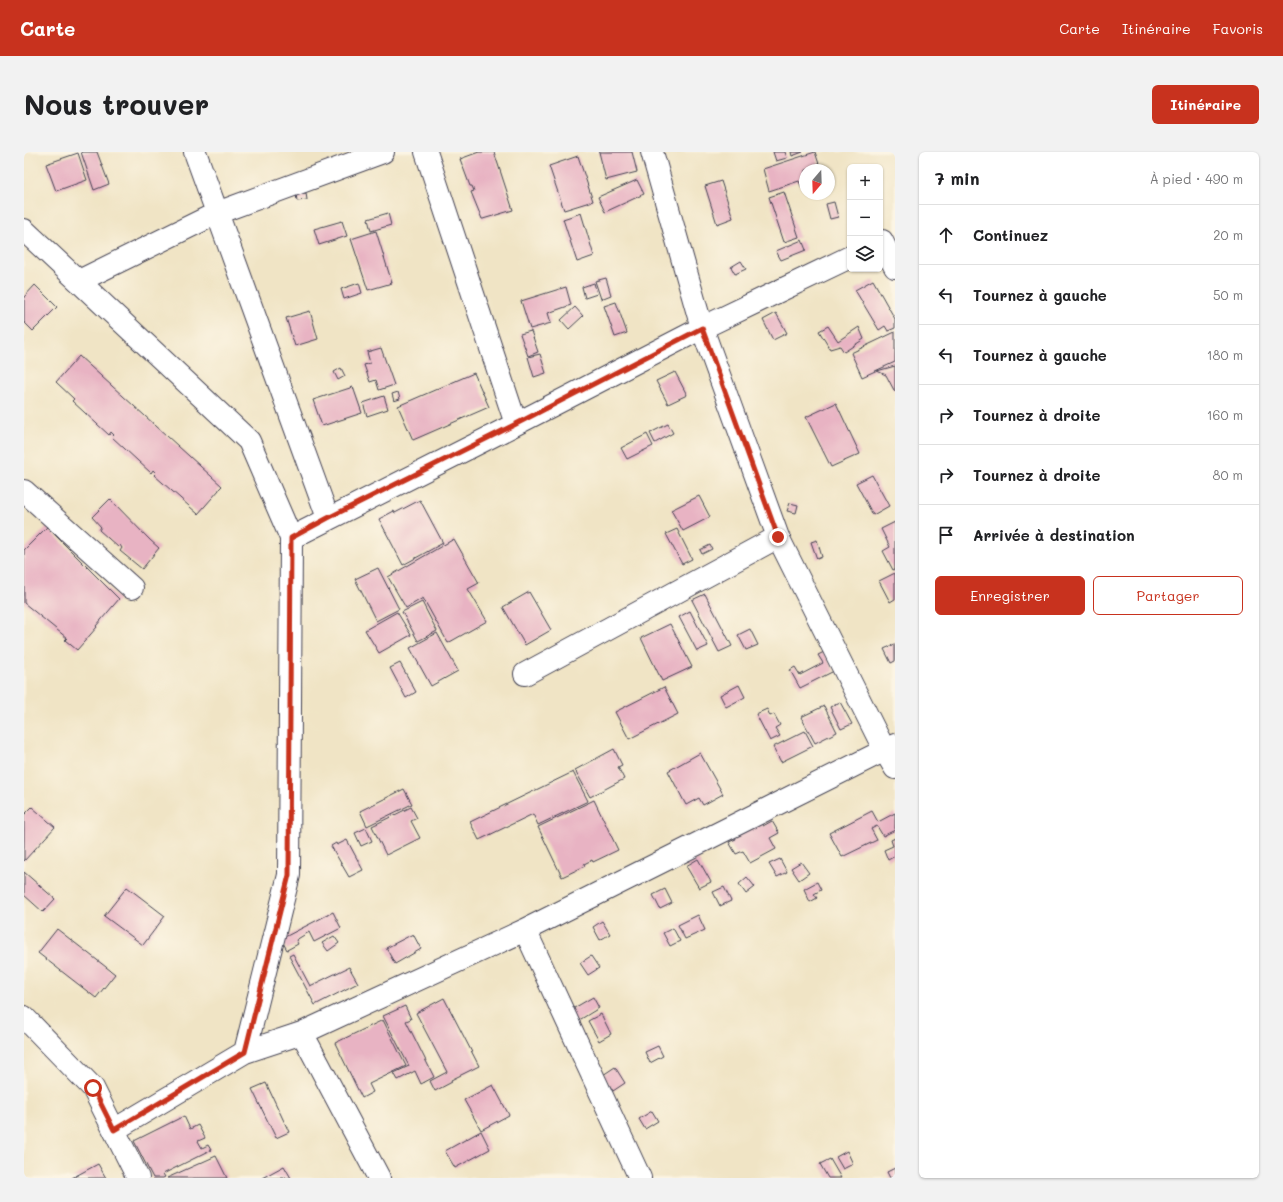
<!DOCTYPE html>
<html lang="fr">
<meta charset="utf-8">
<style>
body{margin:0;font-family:Mali,sans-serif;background:#f2f2f2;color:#202124}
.controls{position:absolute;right:12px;top:12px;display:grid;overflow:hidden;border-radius:6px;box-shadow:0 1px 3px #0004}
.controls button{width:36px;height:36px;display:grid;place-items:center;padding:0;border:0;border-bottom:1px solid #e0e0e0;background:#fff;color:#202124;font:20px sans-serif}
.compass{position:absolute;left:775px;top:12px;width:36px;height:36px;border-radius:50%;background:#fff;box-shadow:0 1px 3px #0004;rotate:199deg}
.stop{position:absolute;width:12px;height:12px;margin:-9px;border:3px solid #c8321e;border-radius:50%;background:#fff}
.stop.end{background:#c8321e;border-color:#fff;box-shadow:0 1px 4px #0008}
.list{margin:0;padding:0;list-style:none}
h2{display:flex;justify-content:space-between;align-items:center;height:52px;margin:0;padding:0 16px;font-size:17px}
h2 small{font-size:13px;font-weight:400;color:#757577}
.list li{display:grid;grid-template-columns:26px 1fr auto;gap:12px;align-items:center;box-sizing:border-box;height:60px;padding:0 16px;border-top:1px solid #e0e0e0}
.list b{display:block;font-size:15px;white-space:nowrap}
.list em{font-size:13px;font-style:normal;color:#757577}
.actions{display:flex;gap:8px;padding:12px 16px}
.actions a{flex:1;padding:9px 0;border:1px solid #c8321e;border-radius:6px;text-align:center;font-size:14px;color:#c8321e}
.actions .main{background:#c8321e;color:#fff}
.icon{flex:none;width:22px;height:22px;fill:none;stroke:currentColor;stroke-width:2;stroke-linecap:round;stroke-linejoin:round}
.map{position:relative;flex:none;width:871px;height:1026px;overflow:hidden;border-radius:6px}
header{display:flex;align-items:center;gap:24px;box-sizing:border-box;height:56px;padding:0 20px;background:#c8321e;color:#fff}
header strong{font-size:19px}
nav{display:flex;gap:22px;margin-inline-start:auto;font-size:14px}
.intro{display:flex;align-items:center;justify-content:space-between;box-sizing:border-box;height:96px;padding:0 24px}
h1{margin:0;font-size:28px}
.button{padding:10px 18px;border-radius:6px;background:#c8321e;color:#fff;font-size:14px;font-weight:700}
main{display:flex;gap:24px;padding:0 24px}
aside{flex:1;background:#fff;border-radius:6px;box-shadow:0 1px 3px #0004}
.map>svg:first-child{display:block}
.building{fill:#e8b3c3}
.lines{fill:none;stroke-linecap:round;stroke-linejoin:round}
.minor-casing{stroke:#413f50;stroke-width:24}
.minor{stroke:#fff;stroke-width:22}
.route{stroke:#c8321e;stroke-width:5}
</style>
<header>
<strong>Carte</strong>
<nav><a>Carte</a><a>Itinéraire</a><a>Favoris</a></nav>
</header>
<div class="intro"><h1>Nous trouver</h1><a class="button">Itinéraire</a></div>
<main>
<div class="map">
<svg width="871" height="1026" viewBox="0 0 871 1026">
<rect width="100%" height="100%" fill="#fcf5e5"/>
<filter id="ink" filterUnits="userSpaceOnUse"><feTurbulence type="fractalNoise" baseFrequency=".025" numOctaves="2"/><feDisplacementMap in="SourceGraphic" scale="8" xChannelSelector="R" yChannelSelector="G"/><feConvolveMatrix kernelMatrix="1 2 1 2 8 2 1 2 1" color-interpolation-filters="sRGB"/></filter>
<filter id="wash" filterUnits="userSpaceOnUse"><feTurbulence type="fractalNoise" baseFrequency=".012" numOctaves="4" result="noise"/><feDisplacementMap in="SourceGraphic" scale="16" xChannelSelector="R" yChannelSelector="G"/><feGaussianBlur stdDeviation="0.9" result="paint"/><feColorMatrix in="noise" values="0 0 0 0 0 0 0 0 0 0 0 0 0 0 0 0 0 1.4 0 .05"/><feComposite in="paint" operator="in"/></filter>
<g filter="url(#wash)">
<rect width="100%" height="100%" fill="#f0e4c5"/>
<g id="blocks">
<path class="building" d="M57 0H73L85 32 70 38Z
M455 0H470L489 58 459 67H458L447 40 450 39 448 34H446L436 7Z
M575 0H608L613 20 582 28Z
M749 0H761L763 6 752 9Z
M767 0H779L768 4Z
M791 0 797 18H781V35L778 36 775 29 745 39 739 17Z
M54 1 63 28 32 39 22 12Z
M554 4 569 49 540 58 525 14Z
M613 28 620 42 581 60 574 45Z
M697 29 709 66 693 72 681 34Z
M760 40 775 85 760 90 745 45Z
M282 41 283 48 273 49 272 42Z
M810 50 814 65 806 67 802 52Z
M364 61 367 73 347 79 344 67Z
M557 61 570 104 553 110 539 67Z
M318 69 323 84 295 93 290 77Z
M352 79 368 131 344 138 327 87Z
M778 88 782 98 757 108 752 99Z
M717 109 722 117 711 122 707 115Z
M582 126 587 143 577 147 571 129Z
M849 128 871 167V176L864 179 861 174 855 178 831 138Z
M335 131 338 141 320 147 317 137Z
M570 131 573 142 561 146 558 135Z
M11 133 33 155 9 179 0 170V145Z
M542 135 547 153 524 161 527 171 506 177 497 149Z
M592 150 603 181 591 185 580 154Z
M551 155 559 164 545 177 537 168Z
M286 159 294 187 271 194 262 166Z
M752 161 763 181 749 188 739 168Z
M804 174 814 189 835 175 840 187 820 200 816 194 806 197 795 179Z
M507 179 514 200 504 204 496 182Z
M871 180V210L838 225 827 201Z
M357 196 370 233 355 238 352 228 346 230 340 213 346 211 343 200Z
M516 202 522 221 510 225 504 205Z
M55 204 198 334 195 337V338L174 362 130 323 132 321 129 318 127 321 88 285 90 283 87 280 85 283 48 249 50 247 32 230Z
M871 214V240L862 223 853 219Z
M317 216 321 224 314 228 310 220Z
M651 220 663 243 644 252 632 229Z
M450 221 465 255 389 288 374 254Z
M329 235 338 261 298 274 289 248Z
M374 240 376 247 370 249 368 242Z
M360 244 364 257 343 264 339 251Z
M812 251 836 302 807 315 782 265Z
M644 272 649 281 631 291 626 281Z
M623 282 629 294 603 307 597 296Z
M848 323 865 354 849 363 832 331Z
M675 344 686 365 659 379 647 358Z
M86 347 126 388 135 396 118 417 96 399 98 396 96 393 94 395 75 378 77 375 68 365Z
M396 348 419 391 379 413 355 367 370 359 371 361Z
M766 351 774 353 772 361 763 359Z
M871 370V417L869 418 859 399 866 395 857 377Z
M23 375 95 447 72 474 73 475 53 498 41 488 43 486 0 451V398Z
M653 377 668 407 658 412 642 382Z
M430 387 455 431 444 437 463 469 424 491 399 446 382 456 364 425Z
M793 388 798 405 793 407 787 390Z
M686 393 688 397 678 402 676 398Z
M354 416 375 457 352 469 331 427Z
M871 421V447L866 450 855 429Z
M505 440 527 478 501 493 479 455Z
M681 442 708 494 695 500 668 448Z
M398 450 413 479 394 489 378 460Z
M666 459 684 494 673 499 655 465Z
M373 460 387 483 355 501 341 478Z
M646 472 668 515 638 529 617 486Z
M726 477 734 493 722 498 714 483Z
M413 481 434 519 407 534 386 496Z
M871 492V509L867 511 860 497Z
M800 500 810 519 776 536 766 518 771 515 776 523 799 511 794 503Z
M376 511 392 540 382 546 366 516Z
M715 533 721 545 702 555 696 543Z
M640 535 654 562 605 587 591 560Z
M816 550 828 572 817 577 806 555Z
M800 554 813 580 791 591 777 565Z
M743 557 746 564 750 562 756 573 751 576 756 584 746 589 732 562Z
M781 579 789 594 757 610 749 595Z
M590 597 598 613 594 615 600 627 566 645 551 618Z
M676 601 699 642 679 653 675 646 662 653 644 619Z
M549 620 564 649 514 673 509 662 455 688 446 670Z
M380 637 388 652 343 674 336 659Z
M570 648 594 698 569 710 568 708 560 712 561 714 538 725 514 675Z
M8 655 31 675 0 709V663Z
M387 655 393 666 387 669 396 686 362 703 348 674Z
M848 659 854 670 871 661V678L859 684 853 674 847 677 853 688 818 705 805 681Z
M736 669 739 674 748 669 755 681 746 686 752 697 726 711 719 699 712 702 705 690 712 687 710 682Z
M342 676 348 689 337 694 331 681Z
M871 686V704L864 708 860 698 869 694 867 688Z
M323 688 339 718 325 725 307 694 312 691 313 693Z
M674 707 687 730 675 736 662 714Z
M756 707 763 720 753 725 745 712Z
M777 710 785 721 775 728 767 716Z
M0 720 31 747 19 760 0 743Z
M723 725 731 735 722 742 715 732Z
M793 730 797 738 790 742 793 746 786 750 780 737Z
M103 735 141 764 119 793 80 764Z
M700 735 707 749 696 754 689 740Z
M641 737 648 751 636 757 629 743Z
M309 760 317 776 290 790 285 780 272 788 274 792 263 798 257 787Z
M674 763 681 778 661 787 654 773Z
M578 769 586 782 576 788 569 775Z
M649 776 656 789 646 794 639 781Z
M33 777 91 822 72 846 14 801Z
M389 782 397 797 371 812 362 796Z
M310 784 315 791 304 799 298 791Z
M269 802 286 834 325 815 334 831 291 853 265 804Z
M567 804 575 816 564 823 556 811Z
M569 845 575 856 552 870 545 859Z
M420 846 455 914 427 928 428 930 411 939 406 929 423 920 392 861Z
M381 854 387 867 382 869 410 925 397 932 391 919 374 928 370 921 385 914 359 864Z
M577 862 587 882 575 889 564 869Z
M359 868 382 914 345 932 349 940 338 946 311 891Z
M634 894 639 904 626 911 621 900Z
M591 915 601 931 589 939 579 923Z
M242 931 265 980 252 986 228 937Z
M469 933 485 963 457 978 440 948Z
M628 959 634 969 621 977 615 967Z
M160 964 166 977 174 973 181 986 174 989 178 996 184 993 187 998 139 1022 141 1025 139 1026H129L110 989Z
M457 979 466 997 431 1016 421 999Z
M823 999 829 1012 819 1017 812 1005Z
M192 1004 203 1026H143Z
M806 1007 817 1026H804L796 1012Z
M74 1012 82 1026H48Z
M260 1014 267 1026H238Z
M871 1016V1026H866L863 1020Z"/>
</g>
</g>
<g filter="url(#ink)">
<use href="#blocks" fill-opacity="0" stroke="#413f50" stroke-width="1"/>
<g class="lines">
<g class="minor-casing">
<path id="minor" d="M171 0 304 366
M402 0 492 272
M628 0 678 176 754 385 861 599 871 616
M0 78 225 289 267 386 265 723 221 900
M858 89 871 115
M55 129 193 61 359 0
M0 339 108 436
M267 386 492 272 678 176 826 105
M501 522 754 385
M501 778 616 1026
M0 865 69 936 114 1026
M278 881 355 1026
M90 978 221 900 278 881 501 778 871 593"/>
</g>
<use href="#minor" class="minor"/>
</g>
</g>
<g class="lines" filter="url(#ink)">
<path class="route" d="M69 936 90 978 221 900 265 723 267 386 304 366 492 272 678 176 754 385"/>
</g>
</svg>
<div class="controls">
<button>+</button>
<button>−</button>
<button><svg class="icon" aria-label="layers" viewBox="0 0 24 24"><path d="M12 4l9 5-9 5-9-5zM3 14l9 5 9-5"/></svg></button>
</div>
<svg class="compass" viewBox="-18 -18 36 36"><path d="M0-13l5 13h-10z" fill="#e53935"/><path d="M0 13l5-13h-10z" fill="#757577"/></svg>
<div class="stop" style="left:69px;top:936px"></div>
<div class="stop end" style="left:754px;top:385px"></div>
</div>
<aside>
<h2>7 min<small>À pied · 490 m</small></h2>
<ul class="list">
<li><svg class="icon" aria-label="ahead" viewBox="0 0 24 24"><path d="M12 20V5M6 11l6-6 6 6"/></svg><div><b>Continuez</b></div><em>20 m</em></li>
<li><svg class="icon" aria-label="left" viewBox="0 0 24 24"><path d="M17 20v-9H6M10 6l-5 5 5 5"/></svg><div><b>Tournez à gauche</b></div><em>50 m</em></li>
<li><svg class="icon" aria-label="left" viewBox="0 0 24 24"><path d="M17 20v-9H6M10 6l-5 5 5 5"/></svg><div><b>Tournez à gauche</b></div><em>180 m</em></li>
<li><svg class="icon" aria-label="right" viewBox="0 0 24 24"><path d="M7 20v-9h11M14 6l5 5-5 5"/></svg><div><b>Tournez à droite</b></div><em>160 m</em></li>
<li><svg class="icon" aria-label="right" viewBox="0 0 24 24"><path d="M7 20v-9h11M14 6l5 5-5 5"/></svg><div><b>Tournez à droite</b></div><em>80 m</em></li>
<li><svg class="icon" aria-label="arrive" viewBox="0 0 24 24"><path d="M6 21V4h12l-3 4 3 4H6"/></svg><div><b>Arrivée à destination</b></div></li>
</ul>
<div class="actions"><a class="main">Enregistrer</a><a>Partager</a></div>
</aside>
</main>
